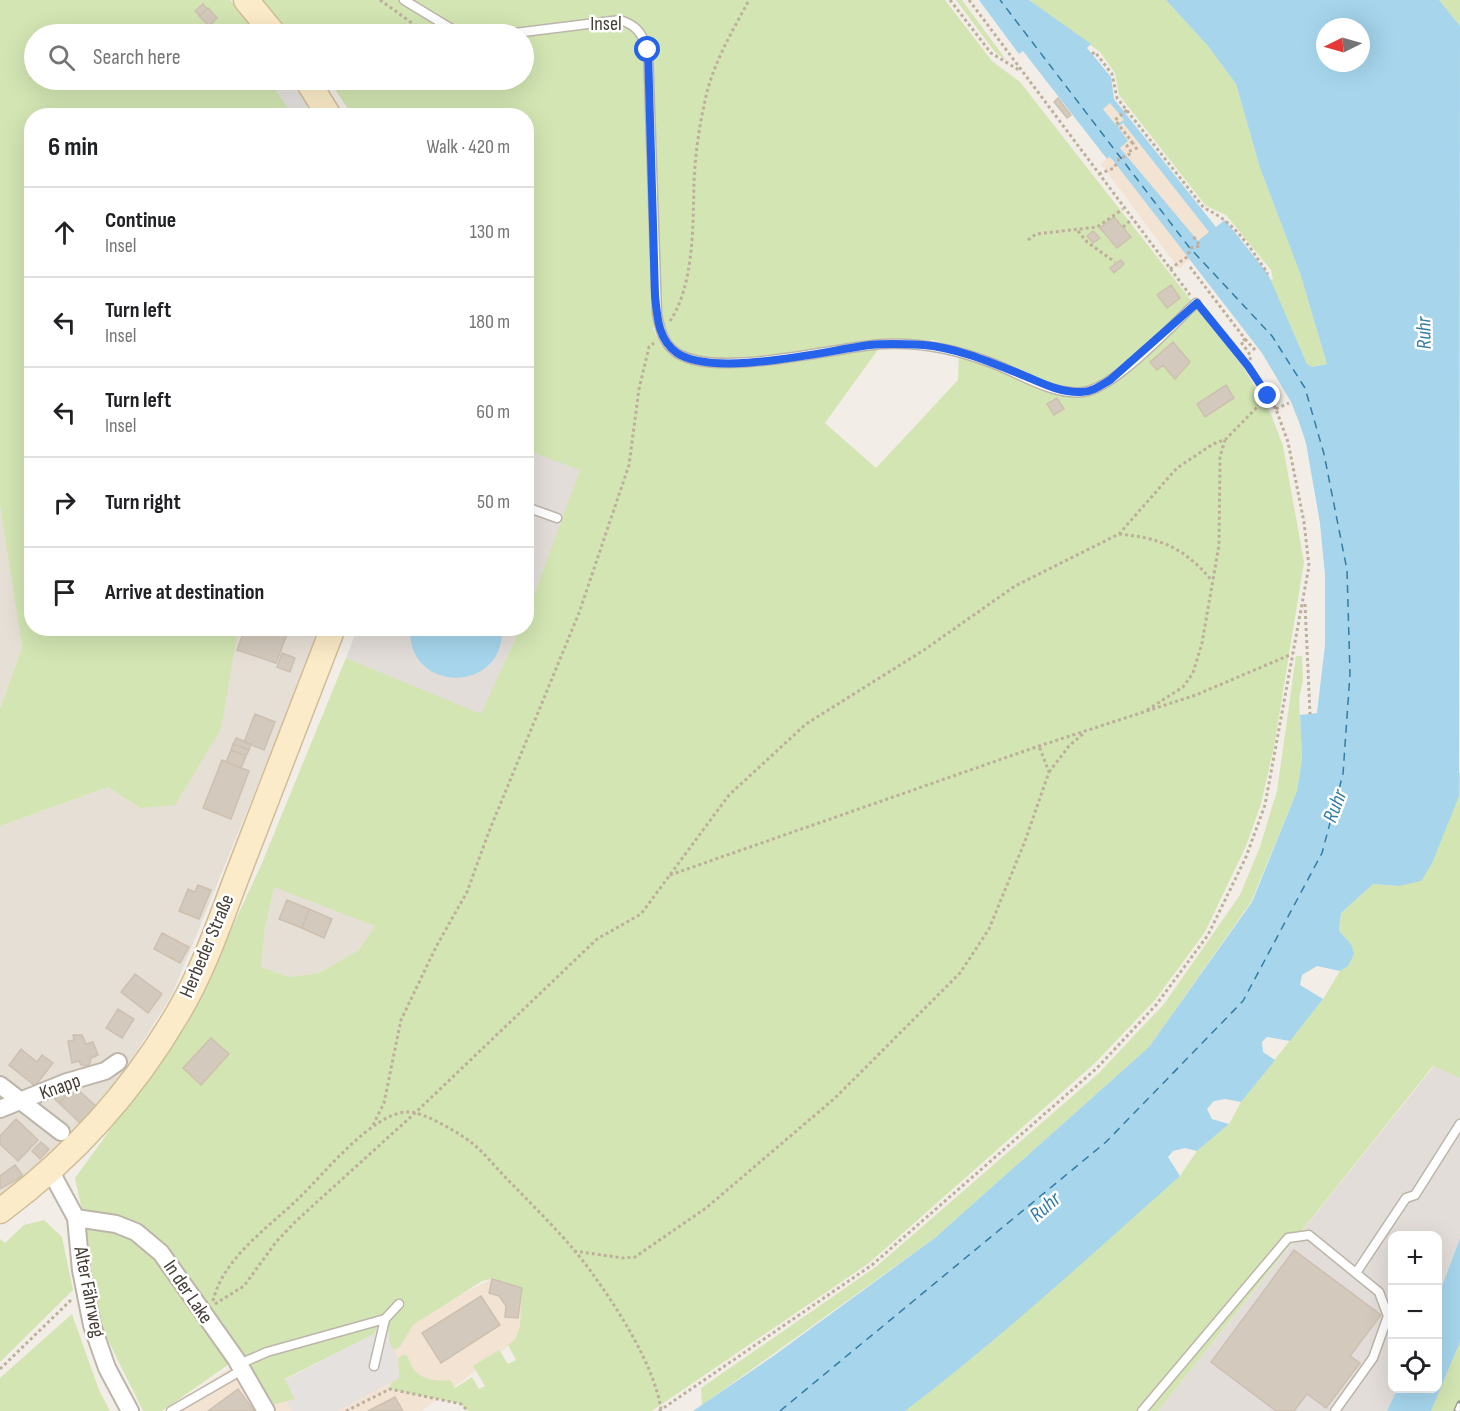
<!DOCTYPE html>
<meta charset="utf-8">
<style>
body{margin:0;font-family:"Sofia Sans Condensed",sans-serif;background:#f6f6f6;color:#202124}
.controls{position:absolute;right:18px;bottom:18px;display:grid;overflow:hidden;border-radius:12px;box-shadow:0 6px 24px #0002}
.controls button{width:54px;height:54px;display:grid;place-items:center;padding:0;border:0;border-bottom:2px solid #e0e0e0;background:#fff;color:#202124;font:30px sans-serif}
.compass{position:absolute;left:1316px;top:18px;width:54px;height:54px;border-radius:50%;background:#fff;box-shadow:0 6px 24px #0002;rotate:265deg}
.stop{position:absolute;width:18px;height:18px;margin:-14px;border:4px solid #2563eb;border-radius:50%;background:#fff}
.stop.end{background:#2563eb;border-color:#fff;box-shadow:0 2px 6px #0008}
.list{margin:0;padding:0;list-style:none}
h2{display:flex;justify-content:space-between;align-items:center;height:78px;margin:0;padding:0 24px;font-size:26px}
h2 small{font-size:20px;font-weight:400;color:#757577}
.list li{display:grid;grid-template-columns:39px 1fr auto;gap:18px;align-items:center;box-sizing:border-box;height:90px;padding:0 24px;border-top:2px solid #e0e0e0}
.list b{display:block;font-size:22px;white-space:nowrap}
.list p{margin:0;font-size:20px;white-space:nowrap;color:#757577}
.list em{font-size:20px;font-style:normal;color:#757577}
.icon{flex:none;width:33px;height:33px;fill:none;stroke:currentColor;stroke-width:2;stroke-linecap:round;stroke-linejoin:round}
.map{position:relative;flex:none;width:1460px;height:1411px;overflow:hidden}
.search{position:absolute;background:#fff;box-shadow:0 6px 24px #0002;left:24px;top:24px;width:510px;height:66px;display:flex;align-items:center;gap:15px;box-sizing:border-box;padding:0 21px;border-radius:33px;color:#757577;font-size:22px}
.panel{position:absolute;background:#fff;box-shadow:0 6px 24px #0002;left:24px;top:108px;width:510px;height:528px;border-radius:24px}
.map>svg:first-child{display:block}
.residential{fill:#e6dfd5}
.commercial{fill:#f3e3d3}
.industrial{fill:#e2ddd8}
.green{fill:#d2e5b2;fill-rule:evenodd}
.parking{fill:#e4e1df}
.water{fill:#a6d5ec;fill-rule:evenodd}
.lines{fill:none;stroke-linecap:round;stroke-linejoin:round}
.ferry{stroke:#337da3;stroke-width:1.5;stroke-dasharray:8 6;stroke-linecap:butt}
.building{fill:#d3c9bd;stroke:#cec0b0;stroke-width:1.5}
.lane-casing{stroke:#bdb5aa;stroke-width:11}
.street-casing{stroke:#bdb5aa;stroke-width:20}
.secondary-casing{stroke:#d0bd98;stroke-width:27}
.path{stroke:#beaf9c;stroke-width:3;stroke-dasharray:3 3;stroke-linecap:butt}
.lane{stroke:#fff;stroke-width:8}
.street{stroke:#fff;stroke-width:16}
.secondary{stroke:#fbebc8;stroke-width:24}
.rail-casing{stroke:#969696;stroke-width:7}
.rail{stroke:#fff;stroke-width:4.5;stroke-dasharray:14;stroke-linecap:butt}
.route{stroke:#2563eb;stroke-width:8}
.labels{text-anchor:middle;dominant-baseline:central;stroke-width:5;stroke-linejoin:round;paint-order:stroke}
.street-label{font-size:20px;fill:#453e36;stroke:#fff}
.water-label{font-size:21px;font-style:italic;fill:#337da3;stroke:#fff}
</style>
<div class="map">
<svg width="1460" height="1411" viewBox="0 0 1460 1411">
<rect width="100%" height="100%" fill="#f2eee7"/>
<path class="residential" d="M0 506 22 647 0 709Z
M238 629H321L172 995 125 1070 77 1129 48 1160 0 1195V826L108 787 140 808 233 649Z
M274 887 343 912 375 926 359 950 319 973 289 977 261 967 265 928Z"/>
<path class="commercial" d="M1110 103 1124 120 1123 123 1209 232 1189 260 1179 269 1101 164 1109 157 1112 159 1123 151 1120 148 1128 141 1103 108Z
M506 1272 528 1285 522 1336 422 1411H167L232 1366 253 1399Z"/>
<path class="industrial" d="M527 242 581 469 527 614Z
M357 629H520L481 715 346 658Z
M1434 1066 1460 1078V1238L1438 1297V1236H1392V1388L1397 1389 1387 1411H1158Z"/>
<path class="green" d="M0 0H230L254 24 243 34H34V80H269L293 115 32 116V628L238 629 221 729 175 805 140 808 108 787 0 826V709L22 647 0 506Z
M259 0H945L992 61 1020 82 1244 368 1271 414 1283 446 1304 562 1274 747 1261 804 1246 846 1205 932 1155 1000 1095 1063 869 1263 652 1411H468L461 1404 390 1389 391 1383 399 1378 398 1358 405 1354C410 1358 410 1366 415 1371 423 1380 439 1382 450 1380L455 1388 472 1377 479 1389 485 1386 473 1366 499 1350 508 1364 516 1360 508 1345 515 1340 520 1326 522 1288 492 1279 482 1281 413 1325 399 1348 394 1350 378 1327 374 1334 285 1379 295 1399 272 1405 251 1376 250 1364 268 1356H273L267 1353 235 1360 162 1411H143L100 1324 91 1275 88 1238 75 1178 188 1023 262 863 346 658 481 714 520 629 526 628 527 614 580 470 527 450 526 116 352 115 329 80H524V34H293ZM662 320 666 342 661 346 653 328ZM933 340 959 348 958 380 876 468 825 423 882 344ZM274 887 375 926 359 950 319 973 289 977 261 967 265 928Z
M956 0H962L1007 61 995 52Z
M1029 0H1166L1208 46 1236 84 1260 168 1300 273 1327 364 1312 367 1307 364 1270 280 1273 279 1271 270 1226 215 1206 206 1119 95 1115 73 1100 52Z
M1439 0H1460V26Z
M1296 656H1302L1303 680 1299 698 1302 759 1297 791 1251 902 1149 1047 936 1237 702 1405 701 1388 877 1266 1099 1073 1164 1004 1240 895 1260 847 1277 791Z
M1460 772V1078L1433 1066 1158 1411H905L986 1346 1180 1176 1197 1151 1229 1124 1241 1102 1323 999 1340 971 1348 966 1351 944 1339 931 1341 913 1373 884 1399 886Z
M44 1220 62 1237 73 1290 0 1362V1239L5 1243 24 1225Z
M72 1314 99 1390 110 1411H0V1378Z
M1460 1342V1411H1431Z"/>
<path class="parking" d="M269 80H294L311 105 293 115Z
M377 1327 389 1332V1341L398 1358 399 1378 337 1411H292L287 1402 295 1399 285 1380 374 1334Z"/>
<path class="water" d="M979 0H1029L1091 44 1087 48 1111 77 1114 99 1216 227 1225 220 1268 274 1307 364 1312 367 1327 364 1300 273 1260 168 1236 84 1208 46 1166 0H1439L1460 26 1459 796 1432 863 1421 881 1399 886 1373 884 1341 913 1339 931 1351 944 1354 954 1348 966 1340 971 1317 966 1302 975 1300 985 1323 999 1290 1041 1267 1037 1262 1042 1263 1052 1275 1060 1241 1102 1225 1099 1214 1101 1207 1109 1212 1119 1229 1124 1197 1151 1185 1148 1173 1151 1168 1157 1180 1176C1090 1256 1001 1338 905 1411H693L772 1357 936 1237 1149 1047 1252 902 1297 791 1302 759 1300 715 1317 713 1325 645V575L1320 523 1306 443 1299 422 1291 402 1262 353 1112 159 1109 157 1107 159 1023 51 1019 54ZM1325 27H1361V63H1325ZM1110 103 1124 120 1116 125 1103 109ZM1123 123 1209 232 1198 241 1120 148 1128 141 1118 127Z
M410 629H502C504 694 408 694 410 629Z
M1460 1238V1342L1431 1411H1387L1397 1389 1438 1388V1297Z"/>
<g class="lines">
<path class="ferry" d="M780 1411 1106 1142 1243 1001 1322 853 1343 774 1350 674 1347 570 1324 454 1305 388 1272 336 1189 247 1000 0"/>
</g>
<path class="building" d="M203 4 207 9 200 16 195 11Z
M208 8 217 18 209 26 199 16Z
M1058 98 1071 115 1067 118 1054 102Z
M1114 217 1131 237 1117 248 1100 228Z
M1093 231 1100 238 1093 243 1087 236Z
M1121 260 1124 264 1114 273 1110 268Z
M1171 285 1180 298 1167 308 1157 295Z
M1173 342 1190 362 1175 379 1163 365 1157 370 1150 362Z
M1226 385 1234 398 1205 417 1197 404Z
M1057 398 1064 409 1054 415 1047 404Z
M245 628 289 629 276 663 237 650Z
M282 653 295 658 290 672 277 667Z
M255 714 275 722 264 750 244 742Z
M236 738 251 744 249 750 233 744Z
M233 744 249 750 246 756 231 750Z
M231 750 246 756 241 768 226 762Z
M222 760 249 771 231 819 203 808Z
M198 885 211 890 199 919 179 911 188 889 195 892Z
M287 900 309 909 302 928 279 919Z
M309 909 332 919 324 938 302 928Z
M162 933 189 947 180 963 154 949Z
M135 974 162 994 148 1013 121 992Z
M118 1009 134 1019 122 1038 106 1028Z
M73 1035H82L86 1044 93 1042 98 1055 91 1058 89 1066 81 1065 79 1061 72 1063 68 1041 74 1040Z
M211 1038 229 1054 201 1085 183 1068Z
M21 1049 37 1062 42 1055 53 1063 35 1086 9 1065Z
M75 1087 97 1107 81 1124 59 1103Z
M75 1087 59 1103 50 1095Z
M16 1119 38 1140 18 1161 0 1144V1136Z
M41 1142 49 1149 40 1159 32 1151Z
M15 1165 23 1176 0 1189V1176Z
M1294 1250 1381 1315 1350 1356 1360 1363 1326 1408 1307 1394 1294 1411H1276L1211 1362Z
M492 1279 522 1288 518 1318 505 1317 506 1306 499 1296 489 1293Z
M481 1296 500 1325 441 1363 422 1333Z
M238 1389 254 1411H208Z
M395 1397 403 1411H368Z"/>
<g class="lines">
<g class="lane-casing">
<path id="lane" d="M404 0 460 34
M507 34 620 20C637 25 642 34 648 50L657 314C660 329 663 344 677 353 718 379 834 347 883 344 919 342 955 349 989 362 1018 372 1052 396 1083 392 1115 388 1172 325 1196 303
M526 507 557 518
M1356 1273 1406 1198 1415 1195 1460 1124
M236 1360 244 1362 267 1352 385 1319 399 1304
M374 1366 385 1319
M171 1411 242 1370
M1142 1411 1288 1238 1309 1235 1379 1292 1388 1316 1373 1358 1335 1411"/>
</g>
<g class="street-casing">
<path id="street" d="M0 1085 61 1132
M0 1109 67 1082 105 1071 118 1062
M51 1172 76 1218 81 1270 92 1325 107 1368 130 1411
M76 1218 116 1224 136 1232 161 1253 236 1359 266 1411"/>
</g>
<g class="secondary-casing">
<path id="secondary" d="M246 0 274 34
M307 80 329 116
M0 1211C73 1157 132 1092 178 1013 205 968 222 915 241 866 271 787 302 708 333 628"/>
</g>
<path class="path" d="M380 0 427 34
M950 0 991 53 1019 70
M969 0 1190 295
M1092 54 1095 52 1112 74 1117 98 1204 208C1234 221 1250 247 1268 274
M1132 142 1138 151
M1099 174 1114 168 1119 159 1132 153 1127 146 1132 142 1115 120 1127 110
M1123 227 1132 219
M1078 231 1087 242 1115 262
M1028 240 1036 234 1097 227 1123 209
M1190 267 1245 339 1241 342 1251 356 1248 366
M1170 269 1187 257 1191 248 1200 246 1193 236
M670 321C694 286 693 224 694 183 695 156 699 127 705 101 712 65 732 32 749 0
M1245 339 1255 350
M1276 409 1289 403
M1119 534C1161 538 1185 548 1212 581
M1305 604 1310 714
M1147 710 1183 687 1193 673 1202 643 1219 545 1220 457 1225 440
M1049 772 1069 746 1084 733
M670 875 1039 746 1196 695 1292 654
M373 1125 384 1103 401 1020 436 947 467 892 488 834 579 613 629 465 639 389 649 347 654 343
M574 1251 623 1258 635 1257 706 1208 835 1098 960 973 989 929 1025 841 1049 772 1039 746
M213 1301C223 1258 268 1228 299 1198 323 1175 372 1113 407 1112 423 1111 459 1133 472 1143 487 1155 499 1172 513 1185 540 1213 569 1241 592 1273 618 1309 654 1365 661 1409
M215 1304 244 1286 276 1242 296 1221 415 1113 597 939 641 914 729 795 806 724 924 650 1015 586 1119 534 1177 468 1213 444 1226 439 1268 396
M0 1369 71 1300
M346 1411 390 1389 461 1404 468 1411
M659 1411 872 1265 1097 1068 1156 1005 1208 935 1246 857 1265 805 1309 566 1304 522 1288 442 1276 409 1248 366 1204 312"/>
<use href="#lane" class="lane"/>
<use href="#street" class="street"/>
<use href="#secondary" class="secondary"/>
<g class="rail-casing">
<path id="rail" d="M1457 1411 1460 1404"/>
</g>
<use href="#rail" class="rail"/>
</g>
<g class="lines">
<path class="route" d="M648 50 655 295C657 316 658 340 677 353 715 378 824 351 870 345 888 343 906 344 924 345 957 348 990 362 1020 374 1040 382 1059 393 1081 392 1092 392 1100 386 1110 380L1197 303 1248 366 1268 396"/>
</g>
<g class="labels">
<g class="street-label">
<text x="606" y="24">Insel</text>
<text transform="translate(207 946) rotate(-67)">Herbeder Straße</text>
<text transform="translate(60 1087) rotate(-20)">Knapp</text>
<text transform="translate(89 1292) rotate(79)">Alter Fährweg</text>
<text transform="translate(188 1292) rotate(56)">In der Lake</text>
</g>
<g class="water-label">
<text transform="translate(1424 333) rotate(-91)">Ruhr</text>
<text transform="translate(1335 806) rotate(-69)">Ruhr</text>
<text transform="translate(1045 1207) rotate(-41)">Ruhr</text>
</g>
</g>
</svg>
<div class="controls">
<button>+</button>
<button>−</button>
<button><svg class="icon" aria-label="locate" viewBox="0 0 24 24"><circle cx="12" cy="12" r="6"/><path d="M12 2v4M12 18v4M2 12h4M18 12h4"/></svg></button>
</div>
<svg class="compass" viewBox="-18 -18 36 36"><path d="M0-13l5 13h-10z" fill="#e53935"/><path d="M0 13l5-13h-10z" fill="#757577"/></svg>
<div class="stop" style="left:648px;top:50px"></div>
<div class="stop end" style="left:1268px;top:396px"></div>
<div class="search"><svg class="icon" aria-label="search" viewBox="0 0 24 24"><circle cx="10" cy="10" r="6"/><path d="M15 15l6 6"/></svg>Search here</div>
<section class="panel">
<h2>6 min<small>Walk · 420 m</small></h2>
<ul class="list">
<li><svg class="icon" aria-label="ahead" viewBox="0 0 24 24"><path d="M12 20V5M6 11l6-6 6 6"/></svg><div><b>Continue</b><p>Insel</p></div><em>130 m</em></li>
<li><svg class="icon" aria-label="left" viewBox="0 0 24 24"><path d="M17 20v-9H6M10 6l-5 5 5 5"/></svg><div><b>Turn left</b><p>Insel</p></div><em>180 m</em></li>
<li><svg class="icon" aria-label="left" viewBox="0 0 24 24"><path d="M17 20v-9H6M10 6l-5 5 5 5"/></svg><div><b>Turn left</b><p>Insel</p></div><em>60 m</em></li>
<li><svg class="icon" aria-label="right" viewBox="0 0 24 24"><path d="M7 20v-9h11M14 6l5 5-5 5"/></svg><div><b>Turn right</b></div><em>50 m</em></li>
<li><svg class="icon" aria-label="arrive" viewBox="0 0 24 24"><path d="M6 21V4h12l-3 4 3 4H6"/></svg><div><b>Arrive at destination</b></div></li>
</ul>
</section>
</div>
